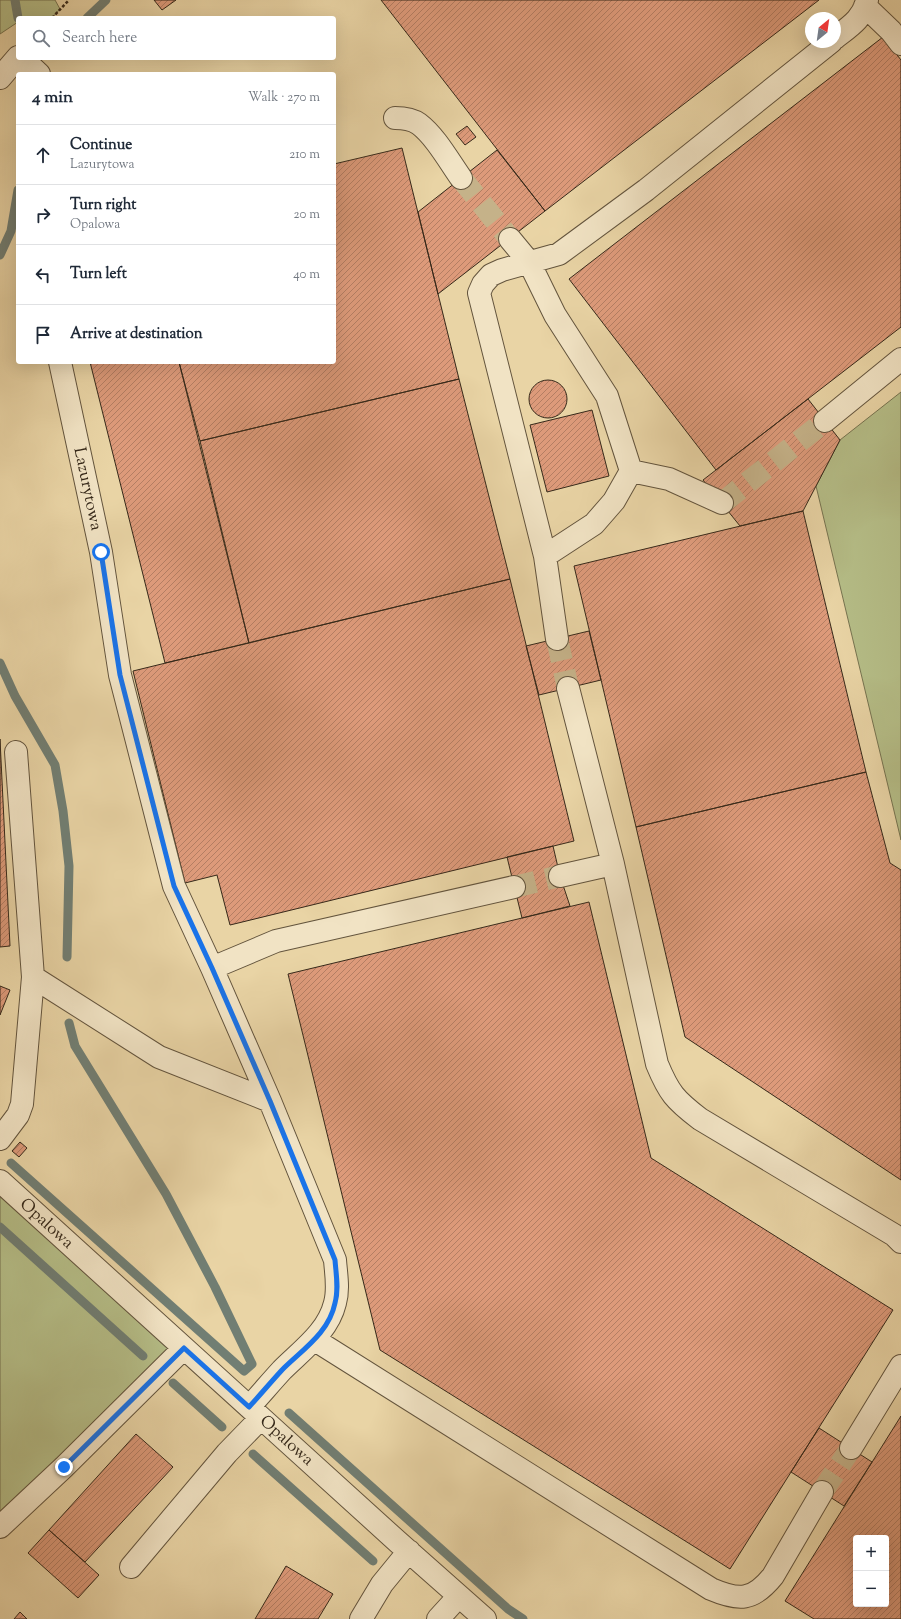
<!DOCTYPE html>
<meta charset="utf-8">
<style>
body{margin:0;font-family:"Sorts Mill Goudy",serif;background:#f6f6f7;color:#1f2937}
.controls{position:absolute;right:12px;bottom:12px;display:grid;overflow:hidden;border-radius:4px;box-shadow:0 4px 16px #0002}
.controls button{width:36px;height:36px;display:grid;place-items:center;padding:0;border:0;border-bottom:1px solid #e0e1e3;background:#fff;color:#1f2937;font:20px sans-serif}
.compass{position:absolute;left:805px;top:12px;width:36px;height:36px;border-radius:50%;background:#fff;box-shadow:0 4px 16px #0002;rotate:29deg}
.stop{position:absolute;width:12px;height:12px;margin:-9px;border:3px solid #1a73e8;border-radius:50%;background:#fff}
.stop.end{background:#1a73e8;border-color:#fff;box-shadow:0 1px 4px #0008}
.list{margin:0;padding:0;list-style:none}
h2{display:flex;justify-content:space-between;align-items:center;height:52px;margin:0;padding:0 16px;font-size:17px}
h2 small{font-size:13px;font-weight:400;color:#747a83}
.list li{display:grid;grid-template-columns:26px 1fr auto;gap:12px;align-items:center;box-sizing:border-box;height:60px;padding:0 16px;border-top:1px solid #e0e1e3}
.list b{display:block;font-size:15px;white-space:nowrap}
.list p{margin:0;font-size:13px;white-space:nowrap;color:#747a83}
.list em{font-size:13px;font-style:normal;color:#747a83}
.icon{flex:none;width:22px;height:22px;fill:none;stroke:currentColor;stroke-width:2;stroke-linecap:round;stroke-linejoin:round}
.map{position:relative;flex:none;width:901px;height:1619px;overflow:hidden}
.search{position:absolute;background:#fff;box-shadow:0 4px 16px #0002;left:16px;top:16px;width:320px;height:44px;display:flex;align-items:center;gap:10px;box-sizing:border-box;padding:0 14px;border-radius:4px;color:#747a83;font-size:15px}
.panel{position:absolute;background:#fff;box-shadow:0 4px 16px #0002;left:16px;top:72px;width:320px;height:292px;border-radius:4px}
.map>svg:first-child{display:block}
.grass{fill:#b5bd87;stroke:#767350}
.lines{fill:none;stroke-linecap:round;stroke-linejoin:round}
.stream{stroke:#717e73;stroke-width:9}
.building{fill:url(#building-hatch);stroke:#36291a;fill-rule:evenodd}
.minor-tunnel{stroke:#c5b289;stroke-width:22;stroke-dasharray:22 11;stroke-linecap:butt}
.minor-casing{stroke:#63543d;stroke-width:24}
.path{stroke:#36291a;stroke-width:2.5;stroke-dasharray:3 2;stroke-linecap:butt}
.minor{stroke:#f1e3c4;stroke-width:22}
.route{stroke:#1a73e8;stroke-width:5}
.labels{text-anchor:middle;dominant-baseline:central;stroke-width:3;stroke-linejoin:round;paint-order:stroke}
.street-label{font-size:17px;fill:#36291a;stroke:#f1e3c4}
</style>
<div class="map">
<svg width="901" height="1619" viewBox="0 0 901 1619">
<defs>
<pattern id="building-hatch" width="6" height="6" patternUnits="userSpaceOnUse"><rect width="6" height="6" fill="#dd9a7a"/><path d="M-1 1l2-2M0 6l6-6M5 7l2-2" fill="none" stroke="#b47e63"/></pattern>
</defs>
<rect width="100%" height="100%" fill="#e9d4a5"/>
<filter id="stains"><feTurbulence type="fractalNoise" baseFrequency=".005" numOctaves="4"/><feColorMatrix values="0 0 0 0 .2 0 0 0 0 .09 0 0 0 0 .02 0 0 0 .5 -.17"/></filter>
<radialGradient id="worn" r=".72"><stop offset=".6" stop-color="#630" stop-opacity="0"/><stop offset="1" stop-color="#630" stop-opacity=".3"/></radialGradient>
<path class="grass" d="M0 0H55L60 9 52 18H18V22L0 34Z
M901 392V840L816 486 840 440Z
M0 1181 184 1348 0 1527Z"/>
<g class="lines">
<path class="stream" d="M15 0 18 18
M87 18 106 0
M0 255 11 231 18 190
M0 663 15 696 55 765 63 811 69 866 67 957
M11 1163 244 1371 252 1364 215 1287 166 1194 75 1046 69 1023
M0 1227 143 1356
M173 1383 222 1427
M289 1413 508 1609 523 1619
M253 1454 373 1561"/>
</g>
<path class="building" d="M154 0H176L162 10Z
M381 0H819L545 211Z
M883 37 901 60V327L716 470 569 279Z
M467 126 476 137 465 145 456 134Z
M402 148 459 379 200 441 179 362H334V164Z
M497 150 545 211 438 294 418 212Z
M90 362H179L249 643 165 663Z
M459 379 510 579 249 643 200 441Z
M529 399a19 19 0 1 1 38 0a19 19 0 1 1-38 0Z
M808 399 840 440 803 511 740 526 703 480Z
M592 410 609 476 547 492 530 425Z
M803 511 866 772 636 827 574 566Z
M510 579 574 841 230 925 217 875 185 883 133 671Z
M589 631 601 680 539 695 526 646Z
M0 739 10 946 0 947Z
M866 772 890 863 901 870V1180L685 1037 636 827Z
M553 846 560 876 570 906 522 918 507 857Z
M589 902 651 1158 893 1310 730 1569 380 1350 288 974Z
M0 986 10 990 0 1015Z
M20 1142 27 1148 19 1157 12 1151Z
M901 1416V1619H814L785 1601ZM856 1538H886V1604H856Z
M819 1428 872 1462 844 1506 791 1472Z
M136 1434 173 1467 85 1562 49 1530Z
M49 1530 99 1575 78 1598 28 1553Z
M286 1566 333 1594 318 1619H255Z
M20 1612 27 1619H14Z"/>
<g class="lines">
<path class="minor-tunnel" d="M461 178 510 239
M722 503 825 421
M557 639 568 688
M514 887 560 876
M822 1492 851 1448"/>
<g class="minor-casing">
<path id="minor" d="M865 6 891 31 901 44
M835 38C849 27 863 19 867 0
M22 58 39 74
M0 78 18 57
M395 118C404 118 412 119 419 124 435 136 449 161 461 178
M510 239 529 262 555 315 607 396 631 471 614 501 594 524 545 556
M60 362 101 552 120 675 174 886 212 968 270 1101 335 1260C336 1274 339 1289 335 1303 328 1332 302 1350 282 1370 271 1382 260 1395 249 1407
M825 421 901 359
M631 471 669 479 722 503
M557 639 545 556 479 293 483 284 491 275 502 270 559 254 646 190 831 42
M568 688 613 864 657 1064C669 1093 675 1100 700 1119L894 1235 901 1242
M560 876 613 864
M212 968 276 941 514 887
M33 977 159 1057 270 1101
M0 1139 18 1115 22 1104 33 977 16 752
M0 1181 398 1542 485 1619
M315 1340 711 1589C739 1601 753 1601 773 1576L822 1492
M851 1448 901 1366
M0 1527 64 1467 184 1348
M131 1567 227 1453 261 1418
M361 1619 382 1584 409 1551
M438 1619 459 1596"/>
</g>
<path class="path" d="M52 18 69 0"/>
<use href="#minor" class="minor"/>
</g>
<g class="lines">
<path class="route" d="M64 1467 184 1348 249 1407C260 1395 271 1382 282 1370 302 1350 329 1333 335 1303 339 1289 336 1274 335 1260L270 1101 212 968 174 886 120 675 101 552"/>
</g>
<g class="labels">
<g class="street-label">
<text transform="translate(87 489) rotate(78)">Lazurytowa</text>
<text transform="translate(46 1224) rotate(42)">Opalowa</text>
<text transform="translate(286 1441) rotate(42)">Opalowa</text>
</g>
</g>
<rect width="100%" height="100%" filter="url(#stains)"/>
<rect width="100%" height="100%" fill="url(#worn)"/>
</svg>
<div class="controls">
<button>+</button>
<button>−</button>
</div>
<svg class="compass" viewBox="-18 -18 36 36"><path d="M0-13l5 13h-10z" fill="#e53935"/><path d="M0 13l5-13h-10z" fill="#747a83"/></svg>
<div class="stop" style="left:101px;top:552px"></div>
<div class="stop end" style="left:64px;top:1467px"></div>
<div class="search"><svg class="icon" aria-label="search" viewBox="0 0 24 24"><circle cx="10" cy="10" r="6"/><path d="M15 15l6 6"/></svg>Search here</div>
<section class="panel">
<h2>4 min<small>Walk · 270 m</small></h2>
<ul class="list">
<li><svg class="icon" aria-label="ahead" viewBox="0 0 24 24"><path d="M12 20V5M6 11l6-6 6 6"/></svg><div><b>Continue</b><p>Lazurytowa</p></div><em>210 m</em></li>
<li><svg class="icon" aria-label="right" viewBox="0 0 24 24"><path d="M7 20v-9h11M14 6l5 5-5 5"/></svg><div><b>Turn right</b><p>Opalowa</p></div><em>20 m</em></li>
<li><svg class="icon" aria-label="left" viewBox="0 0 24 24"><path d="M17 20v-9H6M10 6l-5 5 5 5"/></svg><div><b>Turn left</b></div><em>40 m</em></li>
<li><svg class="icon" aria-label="arrive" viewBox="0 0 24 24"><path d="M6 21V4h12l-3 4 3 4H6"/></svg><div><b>Arrive at destination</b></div></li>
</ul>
</section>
</div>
